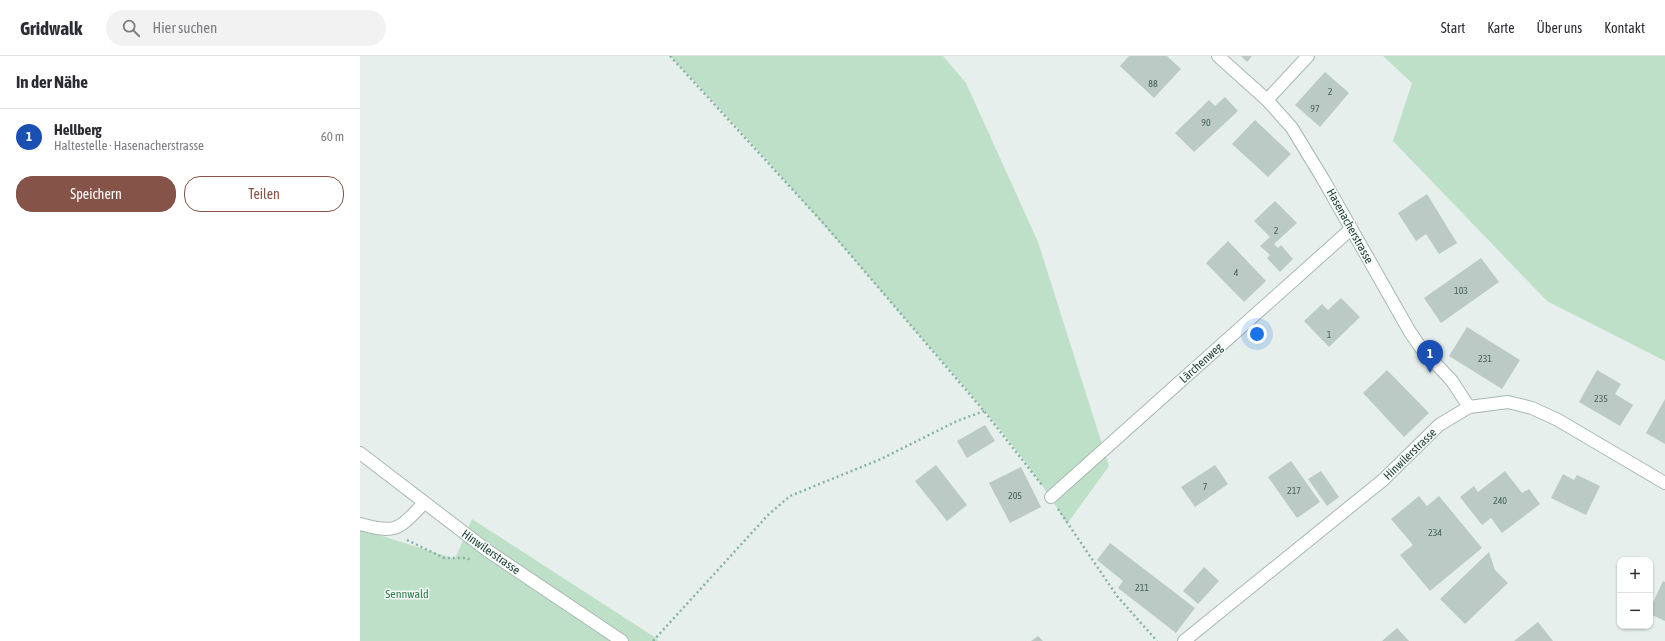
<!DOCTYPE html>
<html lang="de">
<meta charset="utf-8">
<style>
body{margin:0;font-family:"Asap Condensed",sans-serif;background:#f2f2f3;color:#2b2b33}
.controls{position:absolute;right:12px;bottom:12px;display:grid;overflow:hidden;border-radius:8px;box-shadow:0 1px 3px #0004}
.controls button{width:36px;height:36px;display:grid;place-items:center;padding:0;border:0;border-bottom:1px solid #e1e1e2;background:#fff;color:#2b2b33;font:20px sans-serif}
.you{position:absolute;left:897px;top:278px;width:14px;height:14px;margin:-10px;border:3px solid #fff;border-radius:50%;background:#1a73e8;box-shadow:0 0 0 6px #1a73e833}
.badge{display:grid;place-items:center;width:26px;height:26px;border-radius:50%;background:#855347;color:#fff;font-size:13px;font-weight:700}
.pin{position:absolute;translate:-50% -33px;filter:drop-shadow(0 1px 2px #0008)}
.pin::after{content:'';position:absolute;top:21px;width:14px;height:12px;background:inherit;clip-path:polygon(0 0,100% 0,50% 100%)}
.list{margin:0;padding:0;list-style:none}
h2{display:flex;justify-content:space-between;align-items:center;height:52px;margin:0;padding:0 16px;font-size:17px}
h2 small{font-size:13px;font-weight:400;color:#7c7c81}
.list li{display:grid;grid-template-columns:26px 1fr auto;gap:12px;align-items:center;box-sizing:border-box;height:56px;padding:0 16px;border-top:1px solid #e1e1e2}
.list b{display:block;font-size:15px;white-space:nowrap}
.list p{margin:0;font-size:13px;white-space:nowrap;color:#7c7c81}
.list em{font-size:13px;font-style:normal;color:#7c7c81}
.actions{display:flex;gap:8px;padding:12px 16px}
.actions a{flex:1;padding:9px 0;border:1px solid #855347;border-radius:16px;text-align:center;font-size:14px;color:#855347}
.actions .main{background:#855347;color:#fff}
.icon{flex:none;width:22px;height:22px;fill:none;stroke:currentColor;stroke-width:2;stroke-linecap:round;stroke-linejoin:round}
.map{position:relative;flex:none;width:1305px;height:585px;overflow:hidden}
header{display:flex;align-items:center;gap:24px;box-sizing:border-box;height:56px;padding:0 20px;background:#fff;border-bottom:1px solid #e1e1e2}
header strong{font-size:19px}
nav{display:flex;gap:22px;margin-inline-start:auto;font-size:14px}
.search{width:280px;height:36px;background:#f2f2f3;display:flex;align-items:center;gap:10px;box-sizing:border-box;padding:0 14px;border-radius:22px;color:#7c7c81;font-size:15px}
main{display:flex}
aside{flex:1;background:#fff}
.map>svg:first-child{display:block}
.green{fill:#bfe0c8}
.building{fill:#bbcac4}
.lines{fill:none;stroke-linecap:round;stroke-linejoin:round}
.minor-casing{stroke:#a8b8b2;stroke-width:14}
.tertiary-casing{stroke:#a8b8b2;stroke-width:14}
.path{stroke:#86b3a5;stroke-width:2.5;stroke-dasharray:2 3;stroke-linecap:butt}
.minor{stroke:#fff;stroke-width:12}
.tertiary{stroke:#fff;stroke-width:12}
.labels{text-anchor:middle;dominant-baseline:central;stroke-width:3;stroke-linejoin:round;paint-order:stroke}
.number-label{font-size:10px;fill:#4a645c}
.street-label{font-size:12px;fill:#24423a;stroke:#f7fbf9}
.park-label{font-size:12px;fill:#2d7a4b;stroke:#f7fbf9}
</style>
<header>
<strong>Gridwalk</strong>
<div class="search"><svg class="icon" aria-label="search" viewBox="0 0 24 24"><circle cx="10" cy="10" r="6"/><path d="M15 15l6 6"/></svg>Hier suchen</div>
<nav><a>Start</a><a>Karte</a><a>Über uns</a><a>Kontakt</a></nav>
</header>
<main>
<aside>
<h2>In der Nähe<small></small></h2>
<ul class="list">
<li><span class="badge" style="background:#1a4fb4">1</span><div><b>Hellberg</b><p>Haltestelle · Hasenacherstrasse</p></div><em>60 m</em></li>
</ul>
<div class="actions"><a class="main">Speichern</a><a>Teilen</a></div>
</aside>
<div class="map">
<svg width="1305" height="585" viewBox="0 0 1305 585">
<rect width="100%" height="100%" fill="#e6efeb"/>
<path class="green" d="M310 0H583L606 27 678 186 749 410 707 468C665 397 607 334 553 272 474 179 394 88 310 0Z
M1023 0H1305V305L1187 245 1033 85 1052 27Z
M112 463 296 582 298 585H0V473L95 503Z"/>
<path class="building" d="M769 0H807L821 13 794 42 760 10Z
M881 0H892L887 6Z
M965 16 989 37 960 71 935 49Z
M865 41 878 55 834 96 815 77 849 44 855 50Z
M895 64 931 98 908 121 872 88Z
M1067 138 1097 187 1079 198 1066 178 1056 185 1038 157Z
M915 145 937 167 914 188 918 192 921 189 933 203 920 216 907 202 910 199 900 190 910 181 894 165Z
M868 185 906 225 884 246 846 207Z
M1121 202 1139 226 1081 267 1064 242Z
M981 242 1000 261 969 291 944 265 962 248 968 254Z
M1107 271 1160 304 1142 333 1089 300Z
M1027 314 1069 357 1044 381 1003 337Z
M1237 314 1261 328 1255 338 1273 349 1260 370 1219 346Z
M1305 343V388L1286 377Z
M625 369 635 385 607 402 597 385Z
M931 405 960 446 937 462 908 421Z
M576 409 607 449 587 465 555 425Z
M855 409 868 428 835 451 821 431Z
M661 411 681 451 650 467 629 427Z
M961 415 979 441 967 450 948 423Z
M1145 415 1162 437 1169 433 1180 448 1142 477 1131 462 1122 469 1100 441 1114 430 1118 436Z
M1203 418 1214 424 1217 419 1240 430 1226 459 1191 442Z
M1059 440 1067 450 1079 440 1122 492 1070 535 1040 499 1053 489 1031 463Z
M750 487 835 552 816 577 758 532 763 525 737 504Z
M1129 496 1135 514 1148 527 1105 568 1080 543Z
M844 511 859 525 838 548 823 535Z
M1303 525 1305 526V565L1290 558V553Z
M1178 566 1193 585H1154Z
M1037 572 1049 585H1022Z
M678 580 683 585H671Z"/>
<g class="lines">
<g class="minor-casing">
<path id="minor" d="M858 0 907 44 932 72 963 123 1050 276 1061 292 1092 325 1109 351
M907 44 948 0
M691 441 991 173
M0 468C37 478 38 474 64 447
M824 585 1023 424 1079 369 1109 351 1148 346 1172 352 1198 364 1305 427"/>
</g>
<g class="tertiary-casing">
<path id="tertiary" d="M0 397 128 495 262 585"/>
</g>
<path class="path" d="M310 0 465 169 624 355 682 429
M698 453 757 540 797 585
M47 484 84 502H106L111 504
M293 585 408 459 430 440 521 403 597 365 624 355"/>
<use href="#minor" class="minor"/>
<use href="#tertiary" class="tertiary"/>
</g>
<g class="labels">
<g class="number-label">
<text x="793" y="27">88</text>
<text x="970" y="35">2</text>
<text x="955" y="52">97</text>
<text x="846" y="66">90</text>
<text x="916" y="174">2</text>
<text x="876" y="216">4</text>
<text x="1101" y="234">103</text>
<text x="969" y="278">1</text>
<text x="1125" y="302">231</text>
<text x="1241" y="342">235</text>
<text x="845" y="430">7</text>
<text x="934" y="434">217</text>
<text x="655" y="439">205</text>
<text x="1140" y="444">240</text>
<text x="1075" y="476">234</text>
<text x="782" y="531">211</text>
</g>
<g class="street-label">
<text transform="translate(990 170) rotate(61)">Hasenacherstrasse</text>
<text transform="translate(841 307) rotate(-42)">Lärchenweg</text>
<text transform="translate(1050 398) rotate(-44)">Hinwilerstrasse</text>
<text transform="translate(131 496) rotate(35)">Hinwilerstrasse</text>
</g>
<g class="park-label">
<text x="47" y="538">Sennwald</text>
</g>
</g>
</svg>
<div class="controls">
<button>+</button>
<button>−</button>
</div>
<div class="you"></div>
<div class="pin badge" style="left:1070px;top:317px;background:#1a4fb4">1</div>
</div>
</main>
